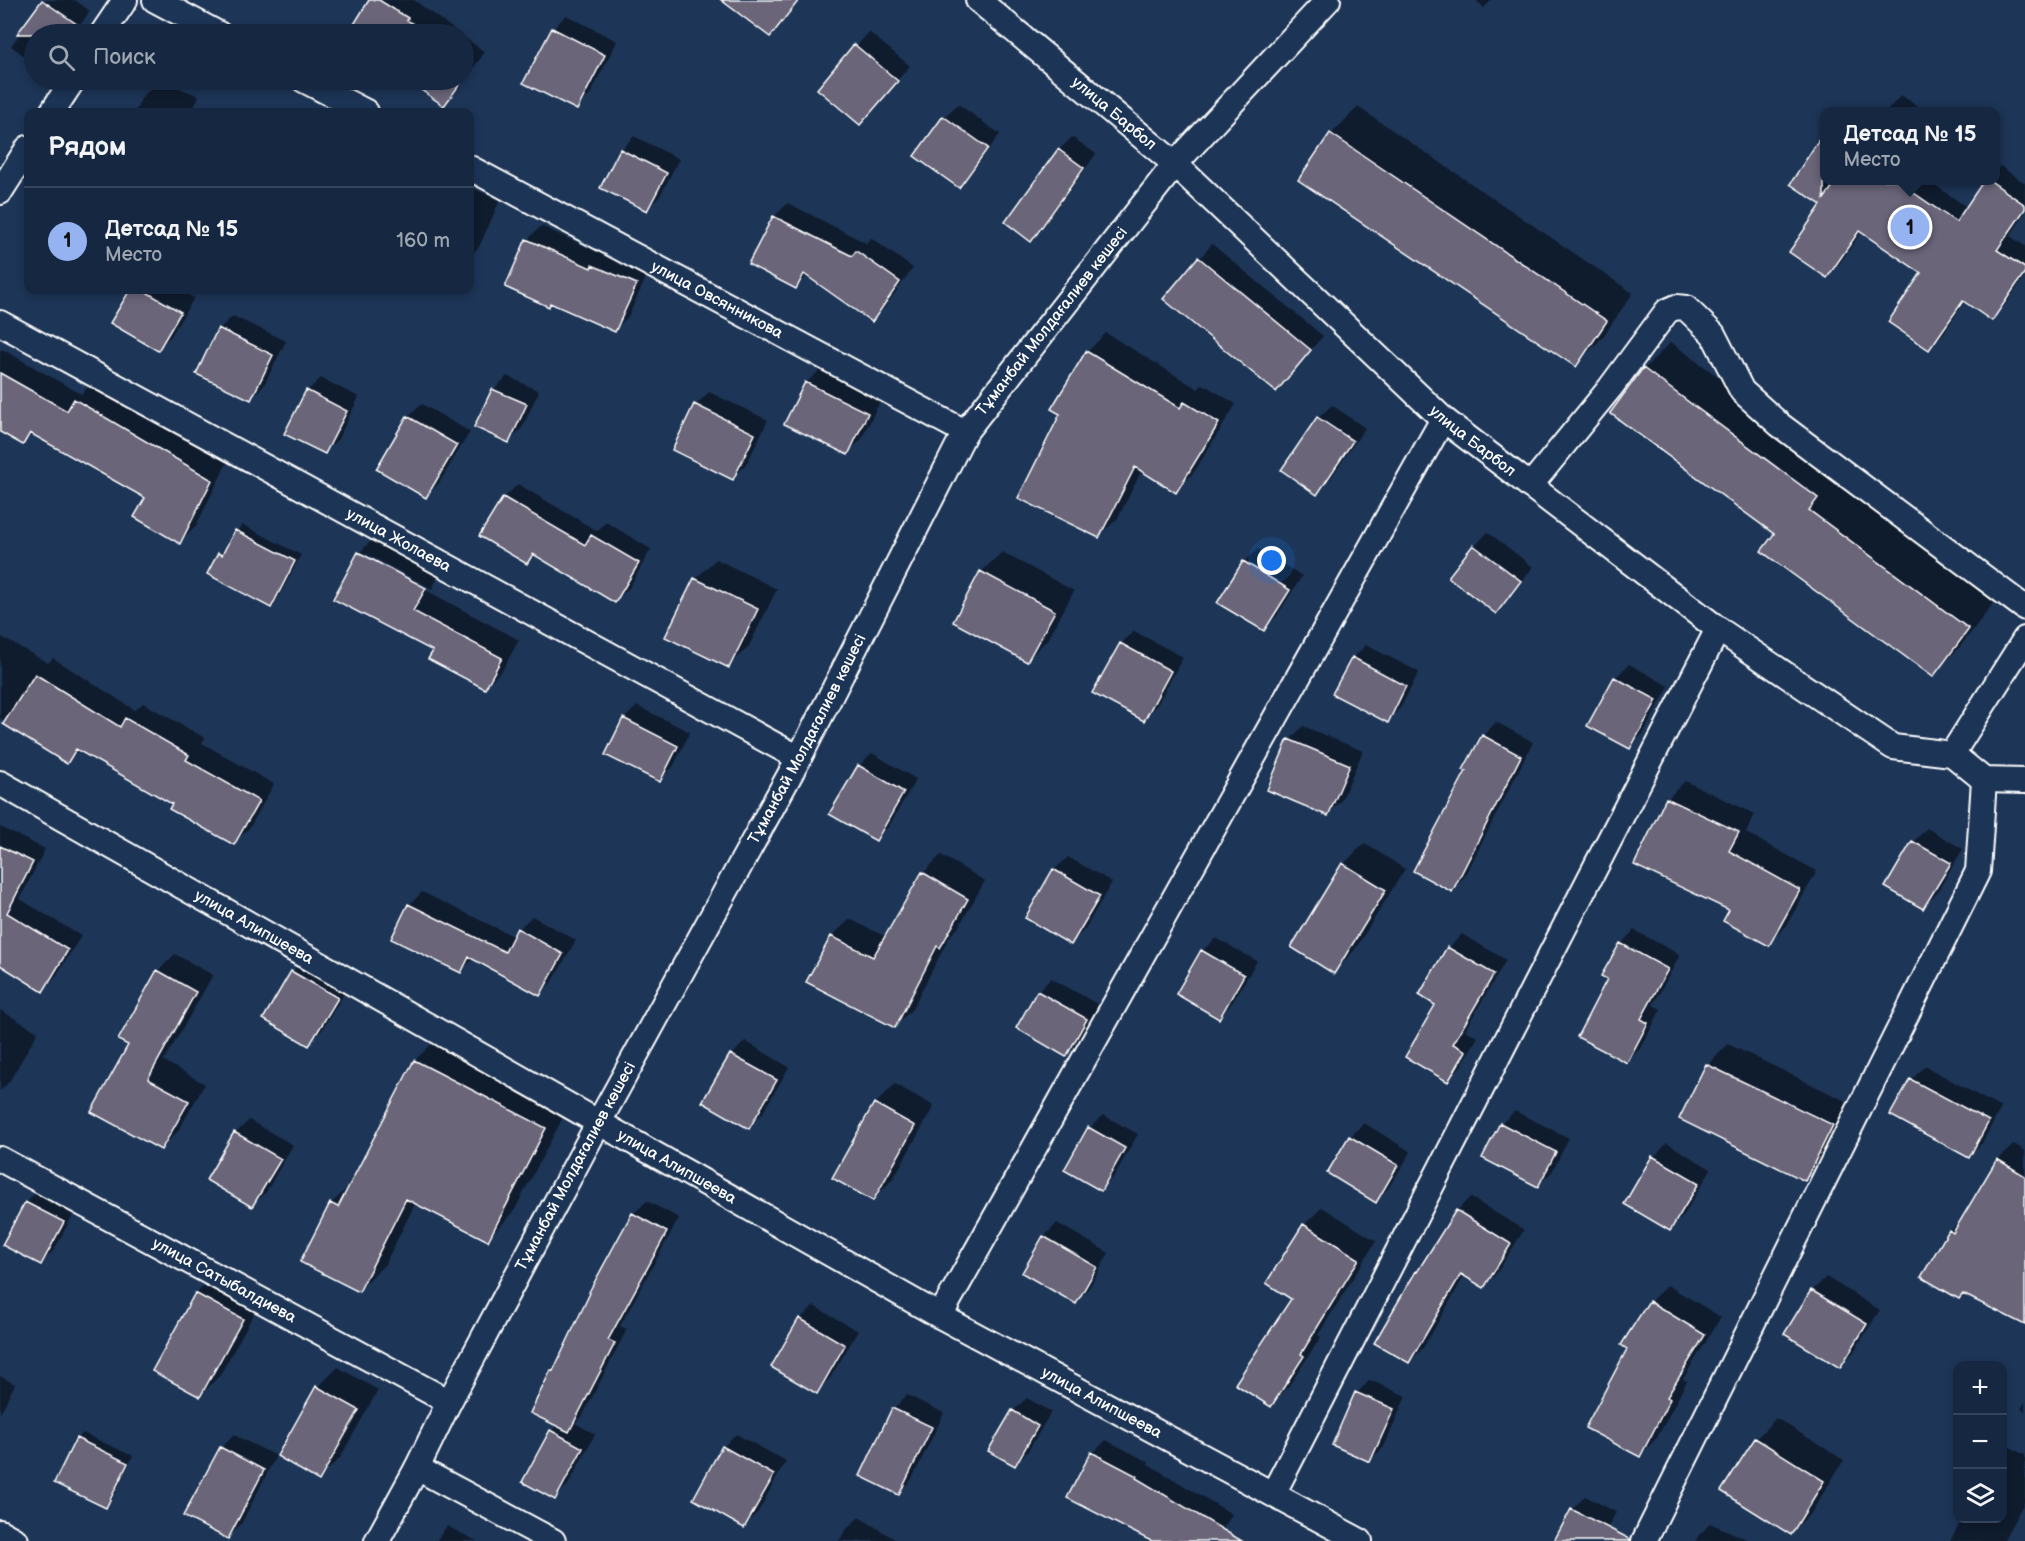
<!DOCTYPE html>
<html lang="ru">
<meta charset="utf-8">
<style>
body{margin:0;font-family:"Balsamiq Sans",sans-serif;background:#23344c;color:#f1f3f6}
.controls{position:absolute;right:18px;bottom:18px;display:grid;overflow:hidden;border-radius:12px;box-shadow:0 3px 9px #0003}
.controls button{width:54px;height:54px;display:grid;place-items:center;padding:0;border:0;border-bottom:2px solid #35445a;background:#162841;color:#f1f3f6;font:30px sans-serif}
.you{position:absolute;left:1272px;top:561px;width:21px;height:21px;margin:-15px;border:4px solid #fff;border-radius:50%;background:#1a73e8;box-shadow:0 0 0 9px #1a73e833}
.badge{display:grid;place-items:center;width:39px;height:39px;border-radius:50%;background:#95b2f1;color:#111;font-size:20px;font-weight:700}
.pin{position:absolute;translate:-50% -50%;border:3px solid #fff;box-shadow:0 2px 6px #0006}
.popup{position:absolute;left:1820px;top:107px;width:180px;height:78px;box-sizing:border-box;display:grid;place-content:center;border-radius:12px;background:#162841;filter:drop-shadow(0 2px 4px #0005);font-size:20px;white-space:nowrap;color:#9ea6b1}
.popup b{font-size:22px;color:#f1f3f6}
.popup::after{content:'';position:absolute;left:50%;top:100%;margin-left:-12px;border:12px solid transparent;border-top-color:#162841}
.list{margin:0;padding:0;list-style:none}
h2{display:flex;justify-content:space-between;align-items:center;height:78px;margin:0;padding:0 24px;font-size:26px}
h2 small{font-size:20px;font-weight:400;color:#9ea6b1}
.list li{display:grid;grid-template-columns:39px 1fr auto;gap:18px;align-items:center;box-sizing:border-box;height:108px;padding:0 24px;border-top:2px solid #35445a}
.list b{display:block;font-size:22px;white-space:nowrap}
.list p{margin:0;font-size:20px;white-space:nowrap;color:#9ea6b1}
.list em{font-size:20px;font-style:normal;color:#9ea6b1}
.icon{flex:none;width:33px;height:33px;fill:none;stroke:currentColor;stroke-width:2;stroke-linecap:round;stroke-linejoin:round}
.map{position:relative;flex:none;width:2025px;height:1541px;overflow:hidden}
.search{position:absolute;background:#162841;box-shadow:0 3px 9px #0003;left:24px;top:24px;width:450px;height:66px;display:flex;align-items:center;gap:15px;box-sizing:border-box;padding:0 21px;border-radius:33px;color:#9ea6b1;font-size:22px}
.panel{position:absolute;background:#162841;box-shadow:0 3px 9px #0003;left:24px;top:108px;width:450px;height:186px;border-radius:12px}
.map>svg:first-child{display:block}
.shadow{fill:#0007}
.building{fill:#6a6579;stroke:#fff;stroke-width:1.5}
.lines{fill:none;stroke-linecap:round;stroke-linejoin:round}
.street-casing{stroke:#fff;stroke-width:28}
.street{stroke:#1d3557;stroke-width:24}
.labels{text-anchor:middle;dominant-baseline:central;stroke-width:6;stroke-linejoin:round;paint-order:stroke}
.street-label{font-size:16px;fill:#fff;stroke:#1d3557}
</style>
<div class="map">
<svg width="2025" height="1541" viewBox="0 0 2025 1541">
<rect width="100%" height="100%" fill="#1d3557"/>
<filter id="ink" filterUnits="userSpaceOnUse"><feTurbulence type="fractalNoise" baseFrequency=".0167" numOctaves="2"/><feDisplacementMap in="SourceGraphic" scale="12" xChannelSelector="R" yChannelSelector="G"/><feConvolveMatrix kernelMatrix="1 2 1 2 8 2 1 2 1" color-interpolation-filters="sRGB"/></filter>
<g filter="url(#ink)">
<path class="shadow" d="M44 0H75L90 11 74 34H34V63L11 46Z
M371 0H414L460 34H350Z
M747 0H800L770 35Z
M1476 0H1492L1484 8Z
M566 15 617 41 590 95 576 108 553 29Z
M869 32 910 66 860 123 819 89Z
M464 37 485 52 457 91 444 104 409 80H464Z
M160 80 199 96 192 112H135L142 97Z
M1901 95 1926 112H1886Z
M958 104 1000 134 972 172 959 186 944 117Z
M1358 107 1633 293 1602 338 1575 365 1331 134Z
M1824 135V180H1928L1968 208 1986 180H1996V171L2000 166 2025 183V213L2010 236 2025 246V276L2005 305 1991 319 1965 301 1943 334 1929 348 1923 273 1862 231 1840 263 1827 276 1823 204 1792 183Z
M634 136 679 159 660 196 647 209 621 150Z
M1072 137 1096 154 1044 226 1031 240 1059 150Z
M470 187 500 200 479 247 470 256Z
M788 203 866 243 871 238 913 268 885 307 871 320 808 275 796 287 774 217Z
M541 226 604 255 607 252 649 271 628 317 614 330 551 302 548 305 507 286 527 240Z
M1212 244 1323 336 1276 390 1165 299Z
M132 290H179L194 298 171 336 158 350 112 323Z
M233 316 286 341 264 385 251 398 219 329Z
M1106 333 1198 389 1203 384 1236 404 1194 472 1176 491 1142 470 1118 518 1099 536 1062 414 1087 352Z
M1671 342 1844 470 1834 483 1995 601 1959 648 1932 675 1776 533 1644 369Z
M2 349 81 394 91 384 227 463 196 526 180 542 147 498 34 433 23 443 0 430V351Z
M820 370 881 399 861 440 847 453 806 383Z
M507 376 539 391 522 428 509 441 494 390Z
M321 378 359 397 338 439 324 452 307 391Z
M709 392 768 420 746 465 732 478 696 405Z
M422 404 470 432 439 483 426 496 408 417Z
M1332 405 1365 428 1330 479 1317 493 1318 418Z
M518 484 597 531 606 522 651 549 629 588 615 601 536 554 527 563 481 536 504 498Z
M243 525 301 555 277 600 271 606 219 554 225 548 227 549 236 531Z
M1488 532 1533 567 1509 598 1496 612 1450 577 1475 546Z
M377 535 442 569 432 589 364 553V557L519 640 503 669 485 687 435 650 359 553Z
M1258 549 1302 576 1277 616 1263 629 1244 562Z
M1002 552 1074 591 1047 640 1027 660 981 572Z
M716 559 777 589 749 646 728 666 695 579Z
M1134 631 1183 657 1157 705 1143 719 1121 644Z
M0 636 48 663 53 658 135 710 143 703 205 738 202 743 274 784 250 827 234 843 174 803 80 749 67 762 0 718Z
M1366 645 1419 672 1401 707 1387 721 1353 658Z
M1629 664 1669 686 1643 734 1629 747 1589 725 1615 678Z
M637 706 690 732 673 767 659 780 624 719Z
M1496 722 1533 742 1465 876 1451 890 1468 770 1483 736Z
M1303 726 1363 751 1341 801 1328 814 1269 789 1290 740Z
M872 753 916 779 889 826 876 839 859 766Z
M1685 781 1755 814 1746 833 1817 871 1786 926 1768 944 1731 909 1667 799Z
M0 827 45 849 20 899 81 936 56 976 43 990 0 960Z
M1927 828 1963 849 1936 894 1923 907 1887 886 1913 842Z
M1364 843 1405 869 1354 951 1334 972 1293 946 1344 864Z
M941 855 985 881 958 928 950 936 912 1009 894 1027 808 982 832 936 850 919 886 937 923 873Z
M1068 857 1112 882 1085 929 1071 943 1054 870Z
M422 892 515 937 519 929 532 916 576 940 553 981 540 994 474 958 461 971 409 905Z
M1634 930 1680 955 1653 1005 1661 1009 1641 1048 1627 1061 1609 979 1621 944Z
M1462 934 1506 960 1465 1030 1478 1037 1461 1066 1448 1080 1437 1004 1449 948Z
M1216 938 1257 961 1232 1003 1219 1017 1202 951Z
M175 954 213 975 164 1061 205 1084 178 1131 161 1149 130 1044 158 971Z
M306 958 350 984 322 1030 309 1044 265 1018 292 972Z
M1051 978 1099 1005 1079 1042 1066 1055 1038 992Z
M0 1010 38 1032 9 1082 0 1091Z
M441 1035 571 1102 513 1213 487 1239 416 1202 385 1264 359 1290 331 1204 351 1184 415 1060Z
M745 1041 789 1067 762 1114 748 1127 704 1102 732 1055Z
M1728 1044 1852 1104 1825 1159 1805 1179 1681 1119 1708 1065Z
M1925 1066 2001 1108 1982 1143 1969 1156 1892 1114 1911 1080Z
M895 1084 934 1106 893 1179 873 1199 875 1104Z
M1515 1111 1569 1138 1552 1172 1538 1185 1501 1124Z
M1103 1115 1138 1134 1114 1176 1101 1189 1090 1128Z
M249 1120 293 1145 266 1192 252 1205 236 1133Z
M1364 1123 1411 1152 1389 1187 1376 1201 1329 1172 1350 1137Z
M1667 1143 1711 1169 1684 1215 1670 1229 1626 1203 1654 1157Z
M2014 1144 2025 1151V1323L1964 1293 1950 1231 1965 1216 1998 1160Z
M39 1189 76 1209 54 1250 41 1264 26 1203Z
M1470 1197 1524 1230 1497 1273 1484 1287 1465 1275 1423 1348 1409 1362 1457 1211Z
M647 1201 679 1218 620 1326 627 1329 582 1417 575 1423 595 1434 568 1485 554 1498 551 1431 557 1425 552 1371 557 1366 633 1214Z
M1322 1207 1376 1241 1318 1335 1321 1337 1288 1387 1271 1405 1293 1298 1304 1225Z
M1057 1223 1109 1253 1089 1288 1075 1302 1044 1237Z
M216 1273 262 1299 220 1375 200 1396 196 1294Z
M1826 1277 1880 1310 1853 1353 1840 1366 1786 1334 1812 1291Z
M1667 1285 1721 1317 1683 1379 1687 1381 1657 1438 1640 1455 1629 1348 1650 1302Z
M814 1306 858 1331 830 1378 817 1392 800 1319Z
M338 1367 378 1390 340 1458 319 1479 318 1387Z
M0 1376 15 1384 0 1414Z
M1370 1380 1406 1396 1384 1447 1370 1460 1357 1393Z
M907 1395 944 1413 912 1479 899 1493 893 1409Z
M1027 1398 1051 1412 1028 1451 1014 1465 1013 1411Z
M2025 1402V1412L2021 1409Z
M1776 1418 1844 1460 1811 1513 1791 1533 1756 1439Z
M83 1433 133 1456 112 1500 106 1506 77 1439Z
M736 1434 786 1461 758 1512 744 1526 723 1447Z
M234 1435 276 1456 241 1524 227 1538 221 1448Z
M1106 1440 1149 1462 1148 1464 1232 1514 1216 1541H1147L1149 1538 1093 1453Z
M2006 1445 2025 1455V1501L2003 1541H1950L1963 1518H2002V1448Z
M1585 1496 1616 1512 1601 1541H1556L1572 1510Z
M859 1517 898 1541H839L845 1531Z
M1710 1523 1751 1541H1695Z
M447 1526 477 1541H436Z"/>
<path class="building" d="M42 0 88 32V34H17Z
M369 0H379L408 18 407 20 428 34H348Z
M721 0H799L770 37Z
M552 28 605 55 577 110 523 83Z
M854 44 898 81 860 125 817 89Z
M407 80H463L444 106Z
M943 116 988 148 959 188 914 156Z
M1824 132V199L1837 180H1895L1956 222 1984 180H1989L2025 205V209L1997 250 2025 268V272L1992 321 1963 301 1929 350 1888 322 1921 273 1859 231 1827 278 1789 252 1821 205 1790 184Z
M1330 133 1607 321 1576 367 1298 180Z
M620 149 667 173 647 211 600 188Z
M1058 149 1084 168 1031 242 1005 222Z
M773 216 852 256 856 251 900 282 872 322 804 274 796 289 748 264Z
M526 239 591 268 592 265 637 284 615 332 550 303 549 307 505 287Z
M1198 257 1311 350 1276 392 1163 299Z
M130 290H143L181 312 158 351 110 323Z
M218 328 273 355 251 400 196 374Z
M1086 351 1180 408 1184 402 1219 423 1176 493 1135 467 1099 538 1018 498 1060 414 1051 409Z
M1643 368 1818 498 1809 510 1969 629 1933 677 1761 551 1774 534 1610 413Z
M0 373 67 411 74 399 212 480 180 544 134 517 145 498 30 433 23 445 0 432Z
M805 382 868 413 848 455 784 424Z
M492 389 527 404 509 443 474 427Z
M306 390 347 411 325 454 284 434Z
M694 404 755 434 733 480 672 450Z
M407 416 457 445 426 498 376 469Z
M1317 417 1353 441 1317 495 1281 470Z
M503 497 585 545 591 535 639 563 615 603 533 554 527 564 479 536Z
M235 530 295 561 271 608 207 574 218 553 222 555Z
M1473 545 1521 581 1496 614 1448 577Z
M358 552 426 588 413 611 502 658 485 689 428 659 433 651 333 599Z
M1243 561 1290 590 1264 631 1217 603Z
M980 571 1055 611 1027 662 953 622Z
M694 578 758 609 729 668 665 637Z
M1120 643 1171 671 1144 721 1092 693Z
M1352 657 1406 686 1388 723 1332 694Z
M35 674 120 727 125 718 189 755 186 760 259 801 234 845 169 809 172 804 76 749 67 764 3 724Z
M1614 677 1657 700 1630 749 1587 726Z
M623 718 678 746 660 782 605 755Z
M1482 735 1521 756 1452 892 1413 871 1466 771 1463 770Z
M1288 739 1350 765 1328 816 1267 790Z
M858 765 904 792 876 841 829 814Z
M1666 798 1739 832 1729 851 1800 890 1769 946 1723 921 1729 910 1634 865Z
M1912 841 1951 863 1923 909 1885 887Z
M0 846 33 862 7 913 68 950 43 992 0 965Z
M1342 863 1386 890 1334 974 1291 947Z
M1053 869 1100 896 1071 945 1025 918Z
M922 872 968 899 940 948 937 946 895 1028 806 982 831 936 873 957Z
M408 904 505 952 517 928 563 954 540 996 469 957 461 973 391 939Z
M1620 943 1668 969 1641 1019 1648 1023 1627 1063 1577 1037 1607 979 1601 976Z
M1447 947 1494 974 1453 1044 1466 1051 1448 1082 1405 1057 1435 1005 1419 995Z
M1201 950 1244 975 1219 1019 1176 994Z
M157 970 196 992 148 1079 189 1101 161 1150 91 1112 128 1045 118 1040Z
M291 971 338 998 309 1046 263 1019Z
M1037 991 1087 1019 1066 1057 1016 1028Z
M730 1054 777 1080 749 1129 702 1102Z
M414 1060 546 1128 488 1241 406 1199 359 1292 300 1262 330 1203 338 1207Z
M1706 1064 1833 1125 1805 1181 1679 1119Z
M1910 1079 1989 1121 1969 1158 1890 1115Z
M874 1103 915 1126 873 1201 832 1178Z
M1500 1123 1556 1152 1538 1187 1482 1158Z
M1088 1127 1125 1148 1101 1191 1064 1170Z
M234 1132 281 1159 252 1207 206 1180Z
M1349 1136 1398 1165 1376 1203 1327 1173Z
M1652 1156 1699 1183 1670 1231 1624 1204Z
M1997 1159 2025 1176V1325L1963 1294 1959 1299 1921 1277 1949 1230 1953 1233Z
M25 1202 64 1222 41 1265 2 1245Z
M1456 1210 1511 1244 1484 1288 1461 1274 1409 1363 1374 1343 1416 1271 1417 1272Z
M632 1213 667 1232 608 1340 615 1343 569 1432 530 1413 551 1370 553 1371 590 1293 589 1292Z
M1303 1224 1359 1259 1301 1354 1304 1356 1271 1407 1235 1384 1291 1299 1266 1283Z
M1043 1236 1097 1267 1076 1304 1022 1273Z
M1811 1290 1867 1324 1840 1368 1784 1334Z
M195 1293 243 1319 200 1397 152 1371Z
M1649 1301 1705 1335 1667 1397 1670 1399 1640 1457 1585 1428 1627 1349 1621 1345Z
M799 1318 845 1345 817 1394 771 1367Z
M316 1386 359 1410 319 1481 277 1456Z
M1355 1392 1394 1409 1370 1462 1332 1445Z
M892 1408 932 1427 899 1495 860 1476Z
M1012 1410 1038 1426 1015 1466 988 1451Z
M550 1430 583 1448 555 1500 522 1482Z
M76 1438 128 1463 106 1508 54 1483Z
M1755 1438 1824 1481 1791 1535 1721 1491Z
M722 1446 774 1475 744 1528 693 1499Z
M220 1447 264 1470 228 1539 183 1516Z
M1091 1452 1137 1476 1136 1478 1242 1541H1151L1067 1498Z
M1571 1509 1630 1539V1541H1554Z"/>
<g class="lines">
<g class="street-casing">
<g id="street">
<path d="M155 0 219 34"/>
<path id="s1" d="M978 0 1175 164 1443 419 1718 629 1893 747 1952 754 1984 780 2025 781"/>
<path d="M102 34 125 0"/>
<path d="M304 80 366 112"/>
<path d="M52 112 73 80"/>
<path id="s2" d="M470 168 965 432"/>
<path d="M0 192 28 148"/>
<path id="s3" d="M0 323 799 758"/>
<path d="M1530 486 1610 388 1667 311 1676 307 1686 308 1713 334 1742 391 1780 425 2025 608"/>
<path d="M1952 754 2025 639"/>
<path id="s4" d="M0 783 940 1316 1360 1541"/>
<path id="s5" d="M0 1159 449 1402"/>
<path d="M940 1316 1443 419"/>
<path d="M417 1468 553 1541"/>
<path d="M1273 1494 1718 629"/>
<path d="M0 1532 16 1541"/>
<path id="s6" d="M377 1541 417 1468 449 1402 599 1122 799 758 965 432 1175 164 1328 0"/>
<path d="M1644 1541 1978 871 1984 780"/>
</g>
</g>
<use href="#street" class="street"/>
</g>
</g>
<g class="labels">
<g class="street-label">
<text stroke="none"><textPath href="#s1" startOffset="177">улица Барбол</textPath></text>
<text stroke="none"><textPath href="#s2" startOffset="280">улица Овсянникова</textPath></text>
<text stroke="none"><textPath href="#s6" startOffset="1396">Тұманбай Молдағалиев көшесі</textPath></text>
<text stroke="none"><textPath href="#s1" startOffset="663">улица Барбол</textPath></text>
<text stroke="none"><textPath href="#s3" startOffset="454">улица Жолаева</textPath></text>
<text stroke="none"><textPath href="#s6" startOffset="910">Тұманбай Молдағалиев көшесі</textPath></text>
<text stroke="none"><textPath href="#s4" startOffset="292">улица Алипшеева</textPath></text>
<text stroke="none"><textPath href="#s6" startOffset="424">Тұманбай Молдағалиев көшесі</textPath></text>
<text stroke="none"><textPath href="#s4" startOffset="778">улица Алипшеева</textPath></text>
<text stroke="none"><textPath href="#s5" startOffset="255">улица Сатыбалдиева</textPath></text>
<text stroke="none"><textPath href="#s4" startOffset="1264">улица Алипшеева</textPath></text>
</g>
</g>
</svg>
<div class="controls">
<button>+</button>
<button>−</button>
<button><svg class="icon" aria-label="layers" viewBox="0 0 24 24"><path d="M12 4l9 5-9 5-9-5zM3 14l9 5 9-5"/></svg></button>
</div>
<div class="you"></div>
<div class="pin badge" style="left:1910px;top:227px">1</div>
<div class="popup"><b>Детсад № 15</b>Место</div>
<div class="search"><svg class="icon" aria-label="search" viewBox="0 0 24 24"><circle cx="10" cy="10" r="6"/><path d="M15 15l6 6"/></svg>Поиск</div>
<section class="panel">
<h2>Рядом<small></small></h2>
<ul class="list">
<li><span class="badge">1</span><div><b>Детсад № 15</b><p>Место</p></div><em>160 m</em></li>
</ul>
</section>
</div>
